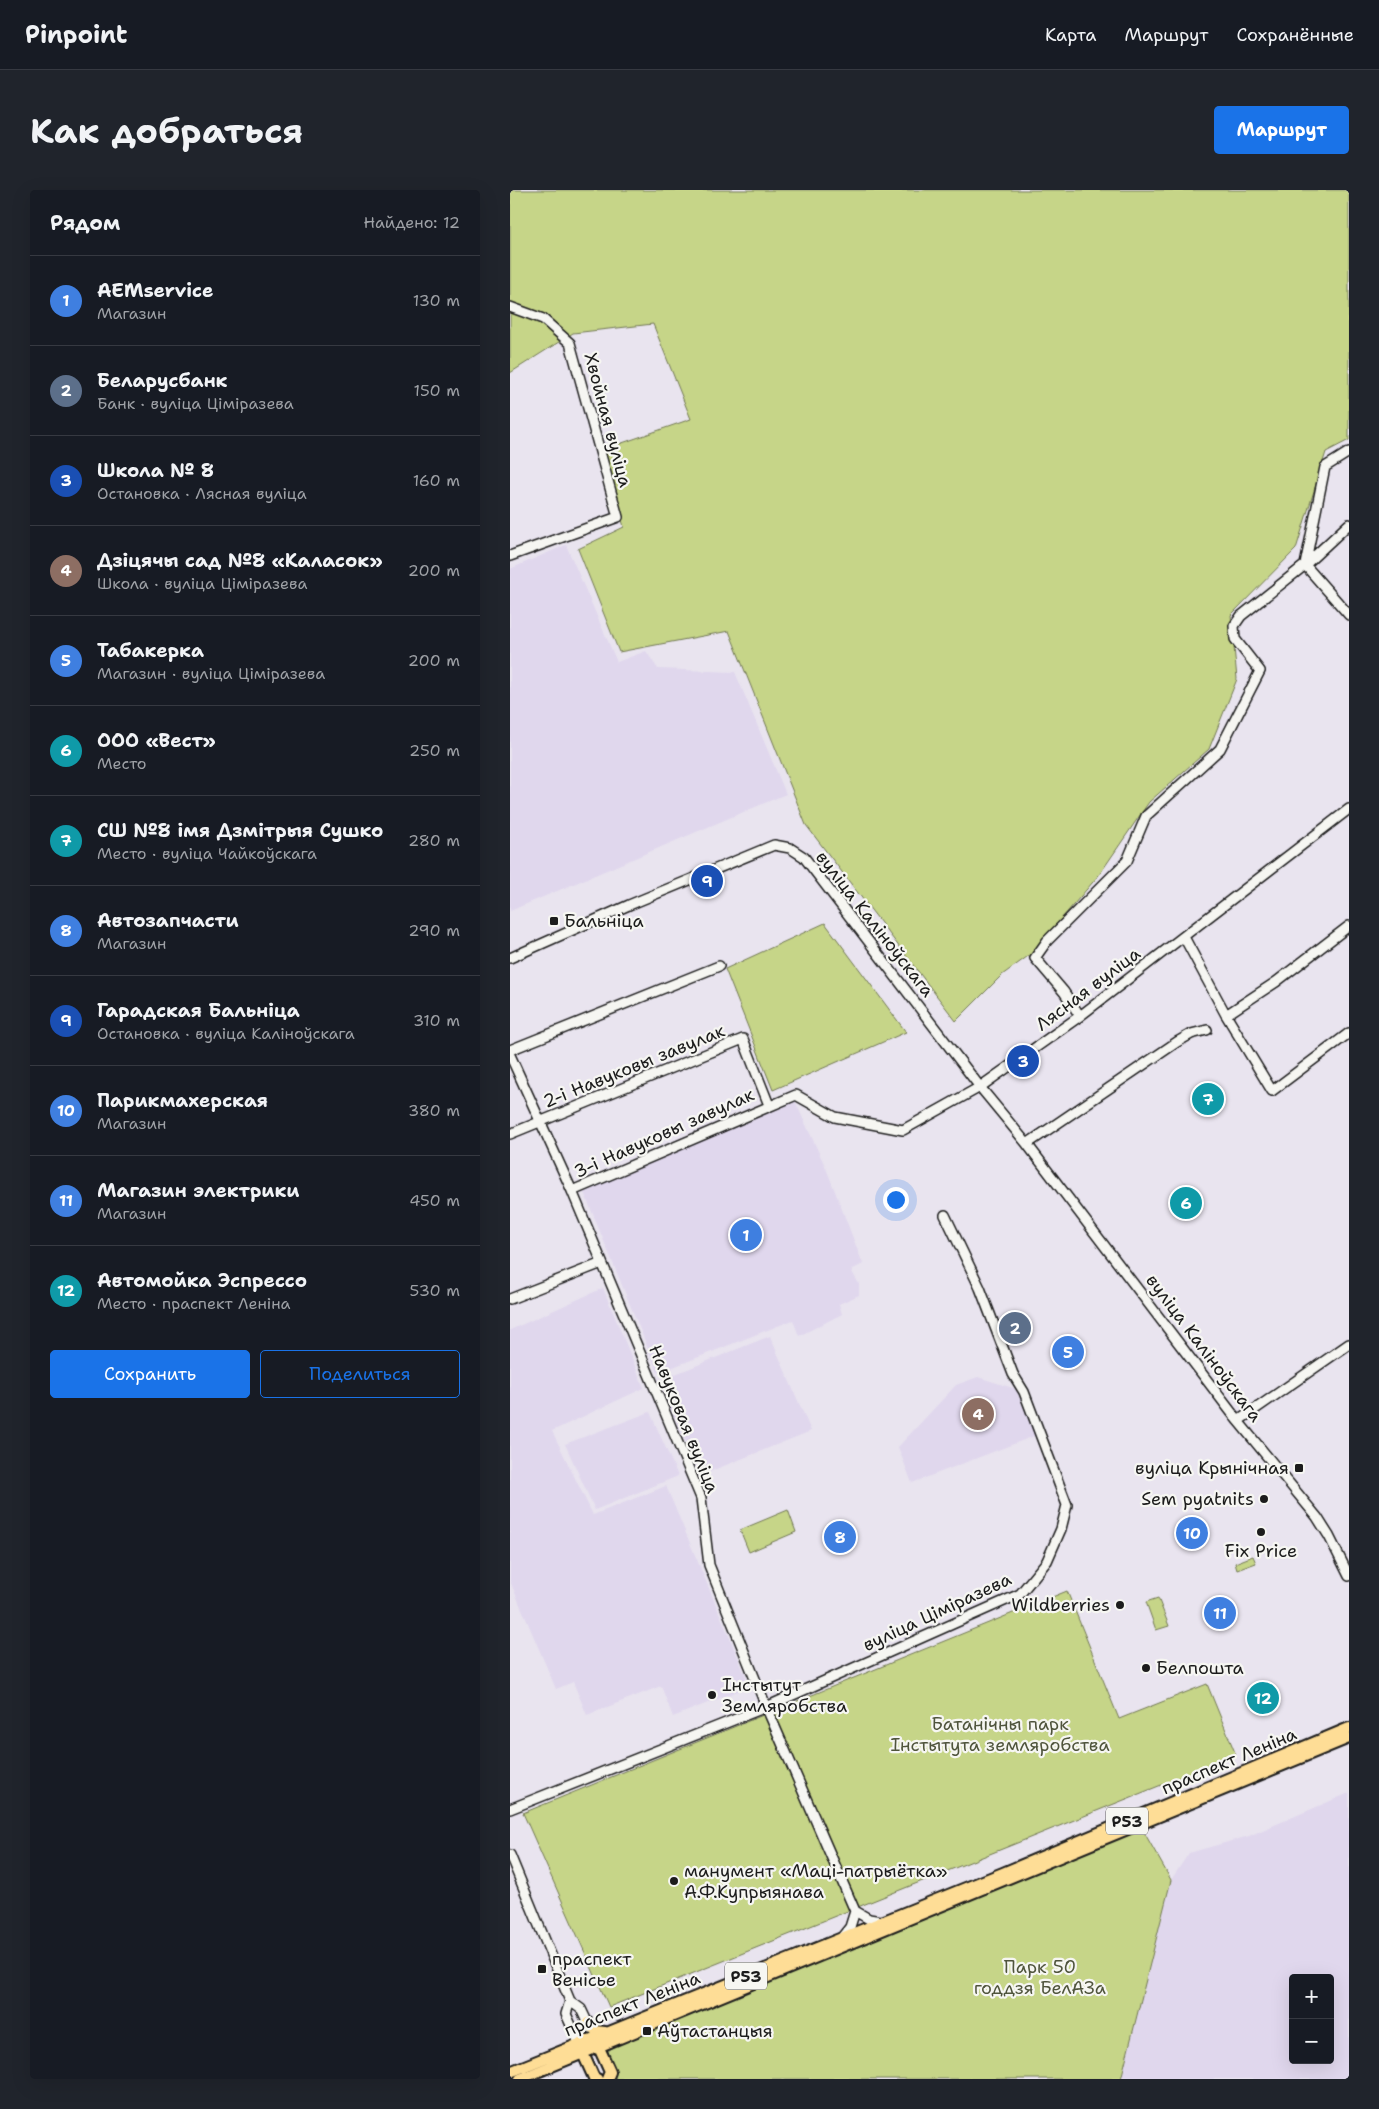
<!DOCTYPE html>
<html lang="ru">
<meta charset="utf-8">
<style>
body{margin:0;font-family:"Shantell Sans",sans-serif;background:#20242c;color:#f1f3f6}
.controls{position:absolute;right:15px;bottom:15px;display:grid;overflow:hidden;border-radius:5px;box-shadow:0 5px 20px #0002}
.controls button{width:45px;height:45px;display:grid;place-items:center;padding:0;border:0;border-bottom:1px solid #363941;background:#171b24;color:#f1f3f6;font:25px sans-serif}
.you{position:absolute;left:385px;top:1009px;width:18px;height:18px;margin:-12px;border:4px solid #fff;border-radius:50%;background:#1a73e8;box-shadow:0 0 0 8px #1a73e833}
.badge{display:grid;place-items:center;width:32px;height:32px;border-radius:50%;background:#1a73e8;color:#fff;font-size:16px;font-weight:700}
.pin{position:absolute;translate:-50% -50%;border:2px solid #fff;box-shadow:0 1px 5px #0006}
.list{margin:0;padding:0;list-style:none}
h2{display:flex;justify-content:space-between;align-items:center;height:65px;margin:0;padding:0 20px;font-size:21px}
h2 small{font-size:16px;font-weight:400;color:#9ea1a6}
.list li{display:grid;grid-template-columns:32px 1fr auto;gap:15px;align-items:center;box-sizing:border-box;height:90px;padding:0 20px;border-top:1px solid #363941}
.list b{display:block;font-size:19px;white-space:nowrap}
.list p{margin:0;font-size:16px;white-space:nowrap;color:#9ea1a6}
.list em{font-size:16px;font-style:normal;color:#9ea1a6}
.actions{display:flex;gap:10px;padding:15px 20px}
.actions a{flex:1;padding:11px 0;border:1px solid #1a73e8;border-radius:5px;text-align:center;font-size:18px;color:#1a73e8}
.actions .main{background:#1a73e8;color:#fff}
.map{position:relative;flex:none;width:839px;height:1889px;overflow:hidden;border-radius:5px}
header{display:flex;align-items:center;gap:30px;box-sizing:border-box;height:70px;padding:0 25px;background:#171b24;border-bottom:1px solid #363941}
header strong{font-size:24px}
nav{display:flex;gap:28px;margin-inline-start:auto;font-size:18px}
.intro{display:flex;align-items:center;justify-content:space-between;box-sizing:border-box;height:120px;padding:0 30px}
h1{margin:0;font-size:35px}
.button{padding:12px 22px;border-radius:5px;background:#1a73e8;color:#fff;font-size:18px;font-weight:700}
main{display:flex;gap:30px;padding:0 30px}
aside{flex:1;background:#171b24;border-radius:5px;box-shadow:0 5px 20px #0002}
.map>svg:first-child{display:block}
.built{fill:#e0d7ed;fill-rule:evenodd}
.green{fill:#c6d588;stroke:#717852}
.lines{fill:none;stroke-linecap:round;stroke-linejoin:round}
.minor-casing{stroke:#1c1c1c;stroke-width:12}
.major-casing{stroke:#1c1c1c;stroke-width:14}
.minor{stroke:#f6f6f2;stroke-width:9}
.major{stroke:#fedd96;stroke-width:10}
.poi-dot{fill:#1c1c1c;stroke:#f6f6f2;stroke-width:2}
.labels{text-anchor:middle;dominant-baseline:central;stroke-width:4.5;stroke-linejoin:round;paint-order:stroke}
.shield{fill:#f6f6f2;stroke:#5d5d5c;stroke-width:1}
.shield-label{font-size:16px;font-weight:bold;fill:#1c1c1c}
.street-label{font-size:18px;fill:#1c1c1c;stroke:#f6f6f2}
.poi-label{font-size:18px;fill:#1c1c1c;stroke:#f6f6f2;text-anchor:start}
.park-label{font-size:18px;fill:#4f543c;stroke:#f6f6f2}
</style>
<header>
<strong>Pinpoint</strong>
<nav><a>Карта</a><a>Маршрут</a><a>Сохранённые</a></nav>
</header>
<div class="intro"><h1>Как добраться</h1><a class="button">Маршрут</a></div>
<main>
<aside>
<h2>Рядом<small>Найдено: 12</small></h2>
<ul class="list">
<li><span class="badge" style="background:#3f7fe0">1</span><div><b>AEMservice</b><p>Магазин</p></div><em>130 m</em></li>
<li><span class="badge" style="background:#5c6f8a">2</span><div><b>Беларусбанк</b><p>Банк · вуліца Ціміразева</p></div><em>150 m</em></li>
<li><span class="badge" style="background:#1a4fb4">3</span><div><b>Школа № 8</b><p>Остановка · Лясная вуліца</p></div><em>160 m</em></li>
<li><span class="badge" style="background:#8d6e63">4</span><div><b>Дзіцячы сад №8 «Каласок»</b><p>Школа · вуліца Ціміразева</p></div><em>200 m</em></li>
<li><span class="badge" style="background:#3f7fe0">5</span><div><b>Табакерка</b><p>Магазин · вуліца Ціміразева</p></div><em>200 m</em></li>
<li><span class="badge" style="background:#0f9aa8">6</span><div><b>ООО «Вест»</b><p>Место</p></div><em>250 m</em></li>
<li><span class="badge" style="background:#0f9aa8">7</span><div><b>СШ №8 імя Дзмітрыя Сушко</b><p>Место · вуліца Чайкоўскага</p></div><em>280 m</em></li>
<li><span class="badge" style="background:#3f7fe0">8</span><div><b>Автозапчасти</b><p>Магазин</p></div><em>290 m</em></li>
<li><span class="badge" style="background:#1a4fb4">9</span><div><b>Гарадская Бальніца</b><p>Остановка · вуліца Каліноўскага</p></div><em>310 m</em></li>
<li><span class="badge" style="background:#3f7fe0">10</span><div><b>Парикмахерская</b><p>Магазин</p></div><em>380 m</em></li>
<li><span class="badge" style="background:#3f7fe0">11</span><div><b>Магазин электрики</b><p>Магазин</p></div><em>450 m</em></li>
<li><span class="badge" style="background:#0f9aa8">12</span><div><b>Автомойка Эспрессо</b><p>Место · праспект Леніна</p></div><em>530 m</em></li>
</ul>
<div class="actions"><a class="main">Сохранить</a><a>Поделиться</a></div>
</aside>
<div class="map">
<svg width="839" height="1889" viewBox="0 0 839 1889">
<rect width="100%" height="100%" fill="#e9e4ef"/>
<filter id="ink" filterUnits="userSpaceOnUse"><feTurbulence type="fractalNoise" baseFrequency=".02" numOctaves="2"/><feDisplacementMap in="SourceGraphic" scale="10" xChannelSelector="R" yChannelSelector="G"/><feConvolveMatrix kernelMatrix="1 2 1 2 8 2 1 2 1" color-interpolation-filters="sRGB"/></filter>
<g filter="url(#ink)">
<path class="built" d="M56 355 107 472 136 461 148 479 225 482 276 604 0 721V379Z
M284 909 316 978 353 1074 341 1080 349 1094V1105L329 1114 332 1124 289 1146 283 1130 148 1183 73 1000Z
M93 1098 134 1198 42 1241 83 1325 156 1296 240 1496 163 1527 151 1496 77 1525 63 1492 46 1499 0 1391V1140Z
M260 1146 301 1241 191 1285 148 1191Z
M468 1187 506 1199 527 1245 402 1293 388 1257 446 1195Z
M140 1222 168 1286 85 1320 55 1254Z
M839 1603V1889H611L661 1690 679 1663 739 1646ZM783 1788H820V1870H783Z"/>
<path class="green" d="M0 0H839V250L816 262 786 359 721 425 727 489 699 559 639 612 589 685 521 764 492 785 446 831 296 635 219 441 109 462 68 359 114 337 92 260 181 229 143 134 63 143 0 183Z
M315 733 396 842 263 900 215 779Z
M278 1320 286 1342 239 1362 230 1340Z
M743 1366 746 1373 727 1380 725 1373Z
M557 1401 609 1529 697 1494 726 1565 99 1817 13 1623Z
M648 1408 659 1436 646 1440 636 1412Z
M630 1635 661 1690 611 1889H106L98 1874V1861L105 1856Z"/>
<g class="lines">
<g class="minor-casing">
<path id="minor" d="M0 117 33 129 60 153 108 327 0 366
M795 375 815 277 839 262
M795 375 839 425
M674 747 716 825 762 901 839 843
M0 768 119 715 264 655 280 658 294 667 470 897 517 954 728 1231 807 1327 819 1346 839 1386
M716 825 766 792 839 736
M570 826 554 802 525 768 537 751 617 671 636 626 710 559 750 481 725 449 724 436 731 426 795 375 839 334
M0 860 209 776
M0 865 62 1001 191 1308 199 1375 258 1521 345 1721 359 1729 371 1731
M0 944 233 849 259 915
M517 954 667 852 681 844 697 840
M62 1001 286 905 325 927 393 940 470 897 570 826 839 619
M0 1109 92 1073
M728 1231 839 1154
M0 1619 256 1517 510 1404 537 1371 551 1339 557 1315 514 1202 503 1184 470 1098 435 1025
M0 1665 60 1811 71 1819 80 1838
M332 1747 340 1737 345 1721
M60 1811 56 1824 69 1853"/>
</g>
<g class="major-casing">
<path id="major" d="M78 1833 86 1841 95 1842
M86 1851 100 1882 97 1889
M70 1857 84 1888 87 1889
M0 1882 493 1683 839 1538
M10 1889 839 1548"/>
</g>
<use href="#minor" class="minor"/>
<use href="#major" class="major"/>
</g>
</g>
<g class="poi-dot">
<rect x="39" y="726" width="10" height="10" rx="2.5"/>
<rect x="784" y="1273" width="10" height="10" rx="2.5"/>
<circle cx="754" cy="1309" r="5"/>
<circle cx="751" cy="1342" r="5"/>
<circle cx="610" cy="1415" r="5"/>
<circle cx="636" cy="1478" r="5"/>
<circle cx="202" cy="1505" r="5"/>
<circle cx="164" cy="1691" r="5"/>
<rect x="27" y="1774" width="10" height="10" rx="2.5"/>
<rect x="132" y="1836" width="10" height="10" rx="2.5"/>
</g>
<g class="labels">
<g class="shield">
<rect x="596" y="1617.5" width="42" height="27" rx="4"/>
<rect x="215" y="1772.5" width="42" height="27" rx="4"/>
</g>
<g class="shield-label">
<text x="617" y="1631">Р53</text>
<text x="236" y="1786">Р53</text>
</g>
<g class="street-label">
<text transform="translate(98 230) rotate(75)">Хвойная вуліца</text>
<text transform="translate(365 734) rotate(52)">вуліца Каліноўскага</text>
<text transform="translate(578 799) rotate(-37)">Лясная вуліца</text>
<text transform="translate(124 876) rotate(-22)">2-і Навуковы завулак</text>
<text transform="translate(154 943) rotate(-24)">3-і Навуковы завулак</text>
<text transform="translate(694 1158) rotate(53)">вуліца Каліноўскага</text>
<text transform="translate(174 1229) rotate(68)">Навуковая вуліца</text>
<text transform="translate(427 1422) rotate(-25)">вуліца Ціміразева</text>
<text transform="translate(719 1571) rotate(-23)">праспект Леніна</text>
<text transform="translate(122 1814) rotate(-22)">праспект Леніна</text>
</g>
<g class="poi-label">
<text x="54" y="731">Бальніца</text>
<text x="779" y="1278" text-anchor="end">вуліца Крынічная</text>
<text x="744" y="1309" text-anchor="end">Sem pyatnits</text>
<text x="751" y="1361" text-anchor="middle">Fix Price</text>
<text x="600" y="1415" text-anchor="end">Wildberries</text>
<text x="646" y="1478">Белпошта</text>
<text x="212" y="1495">Інстытут<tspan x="212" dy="21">Земляробства</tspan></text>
<text x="174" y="1681">манумент «Маці-патрыётка»<tspan x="174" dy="21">А.Ф.Купрыянава</tspan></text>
<text x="42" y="1769">праспект<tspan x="42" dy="21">Венісье</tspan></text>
<text x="147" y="1841">Аўтастанцыя</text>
</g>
<g class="park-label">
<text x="490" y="1534">Батанічны парк<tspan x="490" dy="21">Інстытута земляробства</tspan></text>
<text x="530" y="1777">Парк 50<tspan x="530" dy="21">годдзя БелАЗа</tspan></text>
</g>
</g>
</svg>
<div class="controls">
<button>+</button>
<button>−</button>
</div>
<div class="you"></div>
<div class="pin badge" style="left:236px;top:1045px;background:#3f7fe0">1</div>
<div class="pin badge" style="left:505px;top:1138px;background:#5c6f8a">2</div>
<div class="pin badge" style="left:513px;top:871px;background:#1a4fb4">3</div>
<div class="pin badge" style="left:468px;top:1224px;background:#8d6e63">4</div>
<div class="pin badge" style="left:558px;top:1162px;background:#3f7fe0">5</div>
<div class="pin badge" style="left:676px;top:1013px;background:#0f9aa8">6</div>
<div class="pin badge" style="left:698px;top:909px;background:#0f9aa8">7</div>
<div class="pin badge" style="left:330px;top:1347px;background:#3f7fe0">8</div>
<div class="pin badge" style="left:197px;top:691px;background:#1a4fb4">9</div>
<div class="pin badge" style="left:682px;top:1343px;background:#3f7fe0">10</div>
<div class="pin badge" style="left:710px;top:1423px;background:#3f7fe0">11</div>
<div class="pin badge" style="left:753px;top:1508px;background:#0f9aa8">12</div>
</div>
</main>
